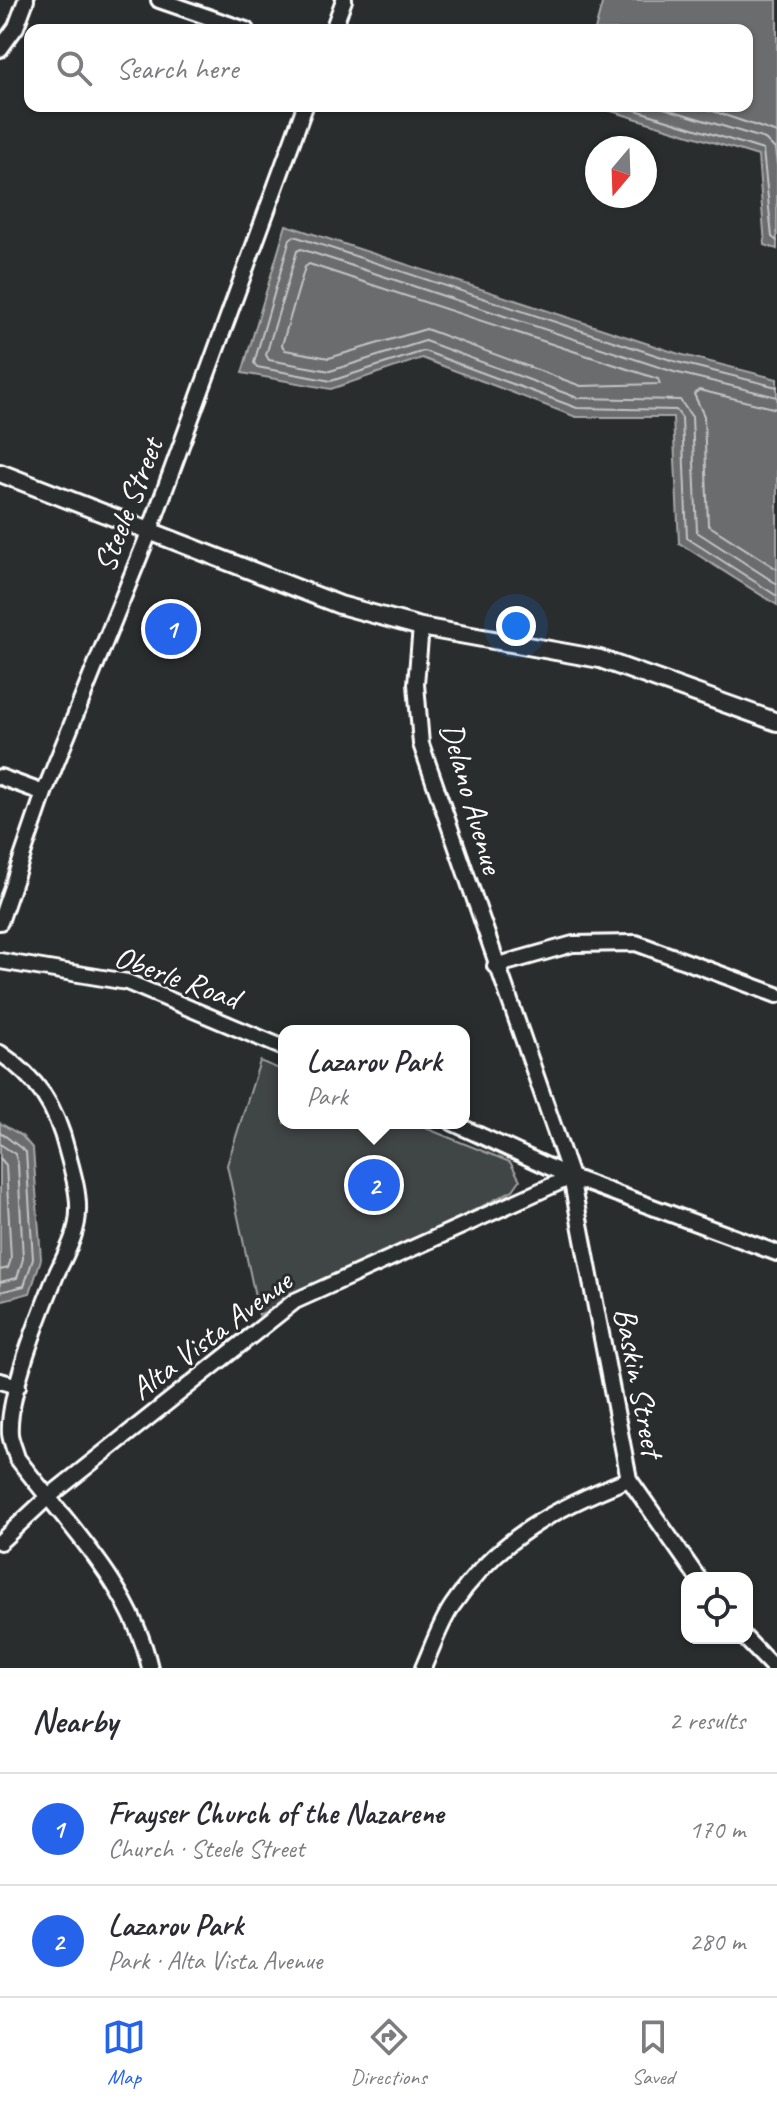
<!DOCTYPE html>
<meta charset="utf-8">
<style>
body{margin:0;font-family:Caveat,sans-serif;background:#f2f2f3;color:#2b2b33}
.controls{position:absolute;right:24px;bottom:24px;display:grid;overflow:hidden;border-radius:16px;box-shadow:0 2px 6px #0004}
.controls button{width:72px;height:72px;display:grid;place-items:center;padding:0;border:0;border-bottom:2px solid #e1e1e2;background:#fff;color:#2b2b33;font:40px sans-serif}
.compass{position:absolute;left:585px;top:136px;width:72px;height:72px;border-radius:50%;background:#fff;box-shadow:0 2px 6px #0004;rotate:199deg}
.you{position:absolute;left:516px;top:626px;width:28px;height:28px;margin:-20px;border:6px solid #fff;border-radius:50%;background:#1a73e8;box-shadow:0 0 0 12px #1a73e833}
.badge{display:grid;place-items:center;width:52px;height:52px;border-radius:50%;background:#2563eb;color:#fff;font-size:26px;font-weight:700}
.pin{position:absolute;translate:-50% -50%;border:4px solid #fff;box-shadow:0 2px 8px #0006}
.popup{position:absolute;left:278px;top:1025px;width:192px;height:104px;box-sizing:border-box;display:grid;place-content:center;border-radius:16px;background:#fff;filter:drop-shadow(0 2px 6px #0005);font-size:26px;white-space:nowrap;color:#7c7c81}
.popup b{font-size:30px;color:#2b2b33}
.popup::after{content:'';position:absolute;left:50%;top:100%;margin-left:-16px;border:16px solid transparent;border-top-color:#fff}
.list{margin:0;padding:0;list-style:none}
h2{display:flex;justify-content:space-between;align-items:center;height:104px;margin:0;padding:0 32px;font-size:34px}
h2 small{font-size:26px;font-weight:400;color:#7c7c81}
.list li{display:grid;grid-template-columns:52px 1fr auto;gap:24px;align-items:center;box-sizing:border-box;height:112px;padding:0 32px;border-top:2px solid #e1e1e2}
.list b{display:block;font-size:30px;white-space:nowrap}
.list p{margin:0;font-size:26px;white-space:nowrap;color:#7c7c81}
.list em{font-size:26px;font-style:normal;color:#7c7c81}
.icon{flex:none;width:44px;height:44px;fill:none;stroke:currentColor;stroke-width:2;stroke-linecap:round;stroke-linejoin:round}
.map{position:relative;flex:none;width:777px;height:1668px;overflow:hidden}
.search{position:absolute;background:#fff;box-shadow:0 2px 6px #0004;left:24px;right:24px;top:24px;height:88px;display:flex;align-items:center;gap:20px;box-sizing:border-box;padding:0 28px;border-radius:16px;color:#7c7c81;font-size:30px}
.sheet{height:328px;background:#fff}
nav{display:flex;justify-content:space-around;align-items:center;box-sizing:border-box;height:112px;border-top:2px solid #e1e1e2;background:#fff;font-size:22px;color:#7c7c81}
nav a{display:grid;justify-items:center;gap:4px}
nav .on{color:#2563eb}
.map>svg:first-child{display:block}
.park{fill:#414445;stroke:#a0a2a2;stroke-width:2}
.water{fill:#6a6c6d;stroke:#a6a7a7;stroke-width:2}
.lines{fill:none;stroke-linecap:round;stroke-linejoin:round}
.shore{stroke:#c3c4c5;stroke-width:2}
.minor-casing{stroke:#fff;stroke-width:20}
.major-casing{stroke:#fff;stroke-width:22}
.minor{stroke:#2a2d2e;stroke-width:14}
.major{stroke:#2a2d2e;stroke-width:16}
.labels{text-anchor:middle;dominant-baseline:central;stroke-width:6;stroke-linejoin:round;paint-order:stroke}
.street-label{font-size:32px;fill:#fff;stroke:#2a2d2e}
</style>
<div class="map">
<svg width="777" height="1668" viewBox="0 0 777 1668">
<rect width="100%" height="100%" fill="#2a2d2e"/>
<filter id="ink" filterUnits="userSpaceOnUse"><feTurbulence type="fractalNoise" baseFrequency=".0125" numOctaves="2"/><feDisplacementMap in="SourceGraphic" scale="16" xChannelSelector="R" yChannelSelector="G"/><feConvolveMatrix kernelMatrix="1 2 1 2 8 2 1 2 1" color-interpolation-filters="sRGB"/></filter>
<g filter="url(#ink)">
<path class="park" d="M260 1061 284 1071V1123H413L510 1162 520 1180 513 1190 479 1208 259 1315 227 1165Z"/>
<path class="water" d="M603 0H777V249L765 245 758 156 595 106H747V30H595Z
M286 225 679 354 777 379V605L679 543 673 417H576L422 358 331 389 242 373Z
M0 1123 22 1136 33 1149 41 1259 30 1293 3 1300H0Z"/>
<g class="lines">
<path class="shore" d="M623 106 763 150 772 237 777 241
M657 106 765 139 775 149 777 165
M698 106 777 133
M309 264 658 379 660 384 581 386 426 329 329 358 285 350 282 345 305 267Z
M777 387 677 362 294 236 290 239 254 363 257 367 331 381 424 351 577 408 676 410 682 418 687 538 777 596
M777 397 674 372 301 249 297 251 266 355 269 360 330 371 425 341 578 398 680 400 692 417 697 532 777 584
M777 409 699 390 694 394 704 416 708 525 777 569
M0 1132 26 1152 33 1259 24 1286 0 1292
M0 1144 15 1154 18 1164 23 1259 17 1278 0 1282
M0 1158 6 1165 11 1259 8 1268 0 1270"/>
<g class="minor-casing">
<path id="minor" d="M159 0 246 30
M333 30 344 0
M0 49 16 27 26 0
M421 627 416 684 421 744 571 1177 629 1479 698 1578
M0 777 44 793
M0 922 44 793 149 533 305 106
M0 961 127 982 284 1048
M495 966 573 944 636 943 777 995
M0 1053C38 1079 56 1106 67 1151 72 1170 79 1192 78 1211 78 1234 65 1255 56 1275 41 1312 7 1396 10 1434 11 1442 15 1450 17 1458 66 1523 132 1586 150 1668
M453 1123 571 1177 777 1253
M0 1381 18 1386
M0 1542 47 1498 295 1301 571 1177
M745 1638 774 1668
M423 1668C432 1648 440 1624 452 1606 498 1538 555 1508 629 1479"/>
</g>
<g class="major-casing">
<path id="major" d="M0 473 340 605 421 627 600 659 777 722"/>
</g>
<use href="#minor" class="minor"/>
<use href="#major" class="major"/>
</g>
</g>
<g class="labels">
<g class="street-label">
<text transform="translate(128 505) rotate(-69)">Steele Street</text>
<text transform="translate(472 798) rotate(74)">Delano Avenue</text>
<text transform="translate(177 977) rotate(20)">Oberle Road</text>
<text transform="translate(211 1335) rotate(-37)">Alta Vista Avenue</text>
<text transform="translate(639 1382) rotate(79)">Baskin Street</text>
</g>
</g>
</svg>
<div class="controls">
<button><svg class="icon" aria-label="locate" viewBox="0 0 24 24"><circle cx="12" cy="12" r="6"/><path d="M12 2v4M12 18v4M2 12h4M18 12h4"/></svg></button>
</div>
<svg class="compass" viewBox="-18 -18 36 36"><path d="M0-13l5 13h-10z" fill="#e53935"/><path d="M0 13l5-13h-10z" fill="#7c7c81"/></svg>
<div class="you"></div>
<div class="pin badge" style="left:171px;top:629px">1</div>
<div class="pin badge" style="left:374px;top:1185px">2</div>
<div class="popup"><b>Lazarov Park</b>Park</div>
<div class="search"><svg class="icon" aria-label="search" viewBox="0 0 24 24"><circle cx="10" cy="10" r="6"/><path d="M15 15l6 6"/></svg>Search here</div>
</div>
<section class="sheet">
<h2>Nearby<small>2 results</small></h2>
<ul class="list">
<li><span class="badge">1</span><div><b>Frayser Church of the Nazarene</b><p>Church · Steele Street</p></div><em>170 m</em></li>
<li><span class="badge">2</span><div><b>Lazarov Park</b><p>Park · Alta Vista Avenue</p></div><em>280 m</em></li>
</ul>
</section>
<nav>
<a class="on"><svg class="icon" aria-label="map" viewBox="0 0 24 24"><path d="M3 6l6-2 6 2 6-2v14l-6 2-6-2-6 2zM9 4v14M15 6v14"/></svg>Map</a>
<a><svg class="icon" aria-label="directions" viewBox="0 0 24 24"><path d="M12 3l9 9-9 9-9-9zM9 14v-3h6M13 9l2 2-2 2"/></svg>Directions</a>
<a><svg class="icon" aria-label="saved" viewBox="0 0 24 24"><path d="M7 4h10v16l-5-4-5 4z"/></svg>Saved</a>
</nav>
